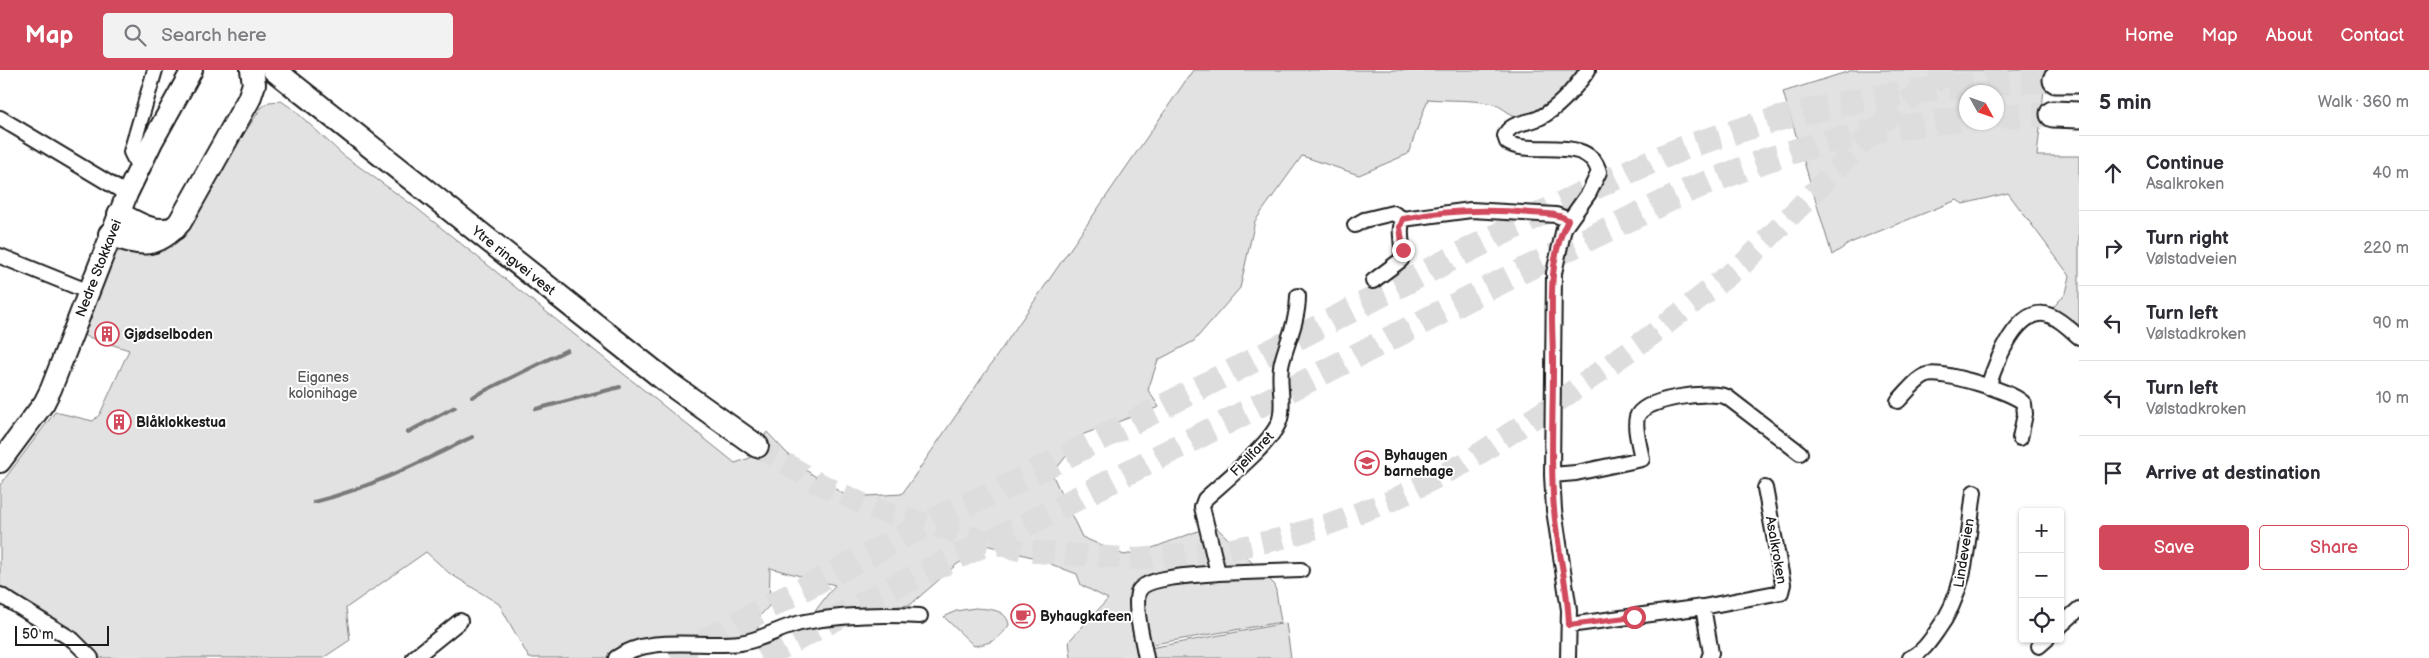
<!DOCTYPE html>
<meta charset="utf-8">
<style>
body{margin:0;font-family:"Balsamiq Sans",sans-serif;background:#f2f2f3;color:#2b2b33}
.controls{position:absolute;right:15px;bottom:15px;display:grid;overflow:hidden;border-radius:5px;box-shadow:0 1px 4px #0004}
.controls button{width:45px;height:45px;display:grid;place-items:center;padding:0;border:0;border-bottom:1px solid #e1e1e2;background:#fff;color:#2b2b33;font:25px sans-serif}
.compass{position:absolute;left:1959px;top:15px;width:45px;height:45px;border-radius:50%;background:#fff;box-shadow:0 1px 4px #0004;rotate:130deg}
.scale{position:absolute;left:15px;bottom:12px;width:94px;box-sizing:border-box;padding-left:5px;border:2px solid #1c1c1c;border-top:0;font-size:14px;line-height:18px;white-space:nowrap;color:#1c1c1c;-webkit-text-stroke:4px #fff;paint-order:stroke}
.stop{position:absolute;width:15px;height:15px;margin:-11px;border:4px solid #d1495b;border-radius:50%;background:#fff}
.stop.end{background:#d1495b;border-color:#fff;box-shadow:0 1px 5px #0008}
.list{margin:0;padding:0;list-style:none}
h2{display:flex;justify-content:space-between;align-items:center;height:65px;margin:0;padding:0 20px;font-size:21px}
h2 small{font-size:16px;font-weight:400;color:#7c7c81}
.list li{display:grid;grid-template-columns:32px 1fr auto;gap:15px;align-items:center;box-sizing:border-box;height:75px;padding:0 20px;border-top:1px solid #e1e1e2}
.list b{display:block;font-size:19px;white-space:nowrap}
.list p{margin:0;font-size:16px;white-space:nowrap;color:#7c7c81}
.list em{font-size:16px;font-style:normal;color:#7c7c81}
.actions{display:flex;gap:10px;padding:15px 20px}
.actions a{flex:1;padding:11px 0;border:1px solid #d1495b;border-radius:5px;text-align:center;font-size:18px;color:#d1495b}
.actions .main{background:#d1495b;color:#fff}
.icon{flex:none;width:28px;height:28px;fill:none;stroke:currentColor;stroke-width:2;stroke-linecap:round;stroke-linejoin:round}
.map{position:relative;flex:none;width:2079px;height:588px;overflow:hidden}
header{display:flex;align-items:center;gap:30px;box-sizing:border-box;height:70px;padding:0 25px;background:#d1495b;color:#fff}
header strong{font-size:24px}
nav{display:flex;gap:28px;margin-inline-start:auto;font-size:18px}
.search{width:350px;height:45px;background:#f2f2f3;display:flex;align-items:center;gap:12px;box-sizing:border-box;padding:0 18px;border-radius:5px;color:#7c7c81;font-size:19px}
main{display:flex}
aside{flex:1;background:#fff}
.map>svg:first-child{display:block}
.green{fill:#e2e2e2;stroke:#7f7f7f;fill-rule:evenodd}
.lines{fill:none;stroke-linecap:round;stroke-linejoin:round}
.stream{stroke:#7a7a7a;stroke-width:4}
.primary-tunnel{stroke:#ddd;stroke-width:22;stroke-dasharray:22 11;stroke-linecap:butt}
.motorway-tunnel{stroke:#ddd;stroke-width:25;stroke-dasharray:25 12;stroke-linecap:butt}
.minor-casing{stroke:#1c1c1c;stroke-width:18}
.secondary-casing{stroke:#1c1c1c;stroke-width:24}
.primary-casing{stroke:#1c1c1c;stroke-width:26}
.motorway-casing{stroke:#1c1c1c;stroke-width:29}
.minor{stroke:#fff;stroke-width:14}
.secondary{stroke:#fff;stroke-width:20}
.primary{stroke:#fff;stroke-width:22}
.motorway{stroke:#fff;stroke-width:25}
.route{stroke:#d1495b;stroke-width:6}
.labels{text-anchor:middle;dominant-baseline:central;stroke-width:4;stroke-linejoin:round;paint-order:stroke}
.street-label{font-size:14px;fill:#1c1c1c;stroke:#fff}
.poi-label{font-size:14px;font-weight:bold;fill:#1c1c1c;stroke:#fff;text-anchor:start}
.park-label{font-size:14px;fill:#575757;stroke:#fff}
</style>
<header>
<strong>Map</strong>
<div class="search"><svg class="icon" aria-label="search" viewBox="0 0 24 24"><circle cx="10" cy="10" r="6"/><path d="M15 15l6 6"/></svg>Search here</div>
<nav><a>Home</a><a>Map</a><a>About</a><a>Contact</a></nav>
</header>
<main>
<div class="map">
<svg width="2079" height="588" viewBox="0 0 2079 588">
<rect width="100%" height="100%" fill="#fff"/>
<filter id="ink" filterUnits="userSpaceOnUse"><feTurbulence type="fractalNoise" baseFrequency=".02" numOctaves="2"/><feDisplacementMap in="SourceGraphic" scale="10" xChannelSelector="R" yChannelSelector="G"/><feConvolveMatrix kernelMatrix="1 2 1 2 8 2 1 2 1" color-interpolation-filters="sRGB"/></filter>
<g filter="url(#ink)">
<path class="green" d="M1193 0H1579C1565 17 1540 54 1513 45 1506 42 1501 36 1493 34 1472 29 1449 31 1428 29L1408 84 1359 105 1302 86 1255 151 1240 218 1194 271 1158 290 1148 320 1159 337 1084 364 1052 404 1082 467 1124 485 1147 480 1214 455 1275 515 1281 552 1148 575 1150 578 1286 553 1291 588H1071L1069 571 1108 529 1081 515 1077 504 1032 487 986 475 956 495 910 535 812 545 835 515 770 498 769 536 758 548V565L663 569 613 588H529L499 534 449 503 426 482 346 538 350 570 323 588H100L85 572 0 517V415L55 342 93 351 100 344 129 280 85 266 81 261 114 184 122 180H146L225 93 261 38 269 32 281 31 293 39 343 85 414 136 735 393 750 388 767 362 799 396 848 427 902 424Z
M1853 0H2046L2037 86H2079V253L2074 257 2050 241 2066 223 2070 206 2008 123 1963 134 1957 130 1850 173 1832 185 1783 22ZM1966 22H1996V52H1966Z
M975 538C989 539 1007 539 1009 555 999 570 991 573 974 576L944 547 956 541Z"/>
<g class="lines">
<path class="stream" d="M472 327 567 280
M536 339 620 317
M408 362 455 337
M314 432C370 418 421 392 472 367"/>
<path class="primary-tunnel" d="M757 376 816 412 874 439 1022 481 1137 489 1222 481 1279 469 1326 455 1393 430 1465 393 1540 344 1656 262 1744 193 1896 39 1917 23 1953 0"/>
<path class="motorway-tunnel" d="M1996 46 2053 44
M671 588 950 442 1004 418 1502 163C1559 135 1615 106 1674 82 1692 74 1712 69 1731 63 1837 29 1945 13 2056 10
M761 588 894 517 1023 456 1524 200 1689 120 1766 90 1818 74 1881 60 1966 48"/>
<g class="minor-casing">
<path id="minor" d="M0 48 127 124
M139 98 131 82 155 0
M1355 155 1364 150 1393 143 1403 149 1471 140 1556 145 1569 150
M0 186 87 221
M1373 211 1401 190C1405 177 1397 162 1403 149
M1988 317C1995 295 2018 231 2051 246 2061 250 2071 260 2079 267
M1898 331C1906 323 1916 309 1927 305 1940 300 2016 322 2024 334L2025 344 2020 368
M1552 405 1576 403 1642 389C1640 377 1634 359 1637 347 1643 328 1711 320 1727 327L1800 383
M1218 503 1301 500
M0 525 73 570 91 588
M1703 537 1711 583 1709 588
M1569 555 1703 537 1781 522 1783 514 1765 418
M2060 556 2079 539
M2039 576 2047 569
M414 588 460 551
M616 588C652 564 699 578 740 573 763 570 782 556 805 552 841 545 883 544 920 546
M1146 588C1143 570 1134 539 1138 523 1142 506 1202 505 1218 503L1202 437 1205 429C1223 412 1274 372 1280 349 1285 330 1277 311 1282 292 1288 269 1298 250 1298 226
M1568 588 1569 540 1554 440 1552 405 1554 203 1564 158 1589 123 1599 102C1589 63 1530 88 1507 72L1505 66C1510 51 1529 54 1541 47 1560 37 1576 17 1588 0
M1910 588C1922 583 1930 571 1937 561 1968 519 1967 471 1974 422"/>
</g>
<g class="secondary-casing">
<g id="secondary">
<path id="s1" d="M0 392 44 333 51 319 127 124 152 72 192 0"/>
</g>
</g>
<g class="primary-casing">
<g id="primary">
<path id="s2" d="M274 0 670 314 757 376"/>
<path d="M119 144C137 153 153 165 175 158"/>
<path d="M110 164C141 176 157 178 180 152L249 29 254 14 252 0"/>
</g>
</g>
<g class="motorway-casing">
<path id="motorway" d="M2056 10H2079
M2053 44 2079 45"/>
</g>
<use href="#minor" class="minor"/>
<use href="#secondary" class="secondary"/>
<use href="#primary" class="primary"/>
<use href="#motorway" class="motorway"/>
</g>
</g>
<g class="lines" filter="url(#ink)">
<path class="route" d="M1403 180 1400 157 1403 149C1446 140 1487 139 1531 143 1544 144 1557 143 1568 150 1544 194 1554 254 1553 303 1553 348 1550 394 1554 439 1557 478 1568 516 1569 555L1634 547"/>
</g>
<defs>
<g id="building-ring" transform="scale(1.25)"><circle r="9.5" fill="#fff" stroke="#d1495b" stroke-width="1.5"/><path d="M-4-6H4V6H1V3H-1V6H-4ZM-2.5-4.3h1.7v1.8h-1.7ZM.8-4.3h1.7v1.8H.8ZM-2.5-1h1.7V.8h-1.7ZM.8-1h1.7V.8H.8Z" fill="#d1495b"/></g>
<g id="school-ring" transform="scale(1.25)"><circle r="9.5" fill="#fff" stroke="#d1495b" stroke-width="1.5"/><path d="M0-5L7-2L0 1L-7-2ZM-4 1L0 2.5L4 1V4Q0 6-4 4Z" fill="#d1495b"/></g>
<g id="cafe-ring" transform="scale(1.25)"><circle r="9.5" fill="#fff" stroke="#d1495b" stroke-width="1.5"/><path d="M-5.5-4.5H6V0H3Q3 3.5 0 3.5H-2.5Q-5.5 3.5-5.5 0ZM3-3.2v2h1.7v-2ZM-6 4.5H4V6H-6Z" fill="#d1495b"/></g>
</defs>
<g fill-rule="evenodd">
<use href="#building-ring" x="107" y="264"/>
<use href="#building-ring" x="119" y="352"/>
<use href="#school-ring" x="1367" y="393"/>
<use href="#cafe-ring" x="1023" y="546"/>
</g>
<g class="labels">
<g class="street-label">
<text stroke="none"><textPath href="#s2" startOffset="306">Ytre ringvei vest</textPath></text>
<text stroke="none"><textPath href="#s1" startOffset="219">Nedre Stokkavei</textPath></text>
<text transform="translate(1252 384) rotate(-46)">Fjellfaret</text>
<text transform="translate(1776 480) rotate(80)">Asalkroken</text>
<text transform="translate(1964 483) rotate(-81)">Lindeveien</text>
</g>
<g class="poi-label">
<text x="124" y="264">Gjødselboden</text>
<text x="136" y="352">Blåklokkestua</text>
<text x="1384" y="385">Byhaugen<tspan x="1384" dy="16">barnehage</tspan></text>
<text x="1040" y="546">Byhaugkafeen</text>
</g>
<g class="park-label">
<text x="323" y="307">Eiganes<tspan x="323" dy="16">kolonihage</tspan></text>
</g>
</g>
</svg>
<div class="controls">
<button>+</button>
<button>−</button>
<button><svg class="icon" aria-label="locate" viewBox="0 0 24 24"><circle cx="12" cy="12" r="6"/><path d="M12 2v4M12 18v4M2 12h4M18 12h4"/></svg></button>
</div>
<svg class="compass" viewBox="-18 -18 36 36"><path d="M0-13l5 13h-10z" fill="#e53935"/><path d="M0 13l5-13h-10z" fill="#7c7c81"/></svg>
<div class="scale">50 m</div>
<div class="stop" style="left:1634px;top:547px"></div>
<div class="stop end" style="left:1403px;top:180px"></div>
</div>
<aside>
<h2>5 min<small>Walk · 360 m</small></h2>
<ul class="list">
<li><svg class="icon" aria-label="ahead" viewBox="0 0 24 24"><path d="M12 20V5M6 11l6-6 6 6"/></svg><div><b>Continue</b><p>Asalkroken</p></div><em>40 m</em></li>
<li><svg class="icon" aria-label="right" viewBox="0 0 24 24"><path d="M7 20v-9h11M14 6l5 5-5 5"/></svg><div><b>Turn right</b><p>Vølstadveien</p></div><em>220 m</em></li>
<li><svg class="icon" aria-label="left" viewBox="0 0 24 24"><path d="M17 20v-9H6M10 6l-5 5 5 5"/></svg><div><b>Turn left</b><p>Vølstadkroken</p></div><em>90 m</em></li>
<li><svg class="icon" aria-label="left" viewBox="0 0 24 24"><path d="M17 20v-9H6M10 6l-5 5 5 5"/></svg><div><b>Turn left</b><p>Vølstadkroken</p></div><em>10 m</em></li>
<li><svg class="icon" aria-label="arrive" viewBox="0 0 24 24"><path d="M6 21V4h12l-3 4 3 4H6"/></svg><div><b>Arrive at destination</b></div></li>
</ul>
<div class="actions"><a class="main">Save</a><a>Share</a></div>
</aside>
</main>
